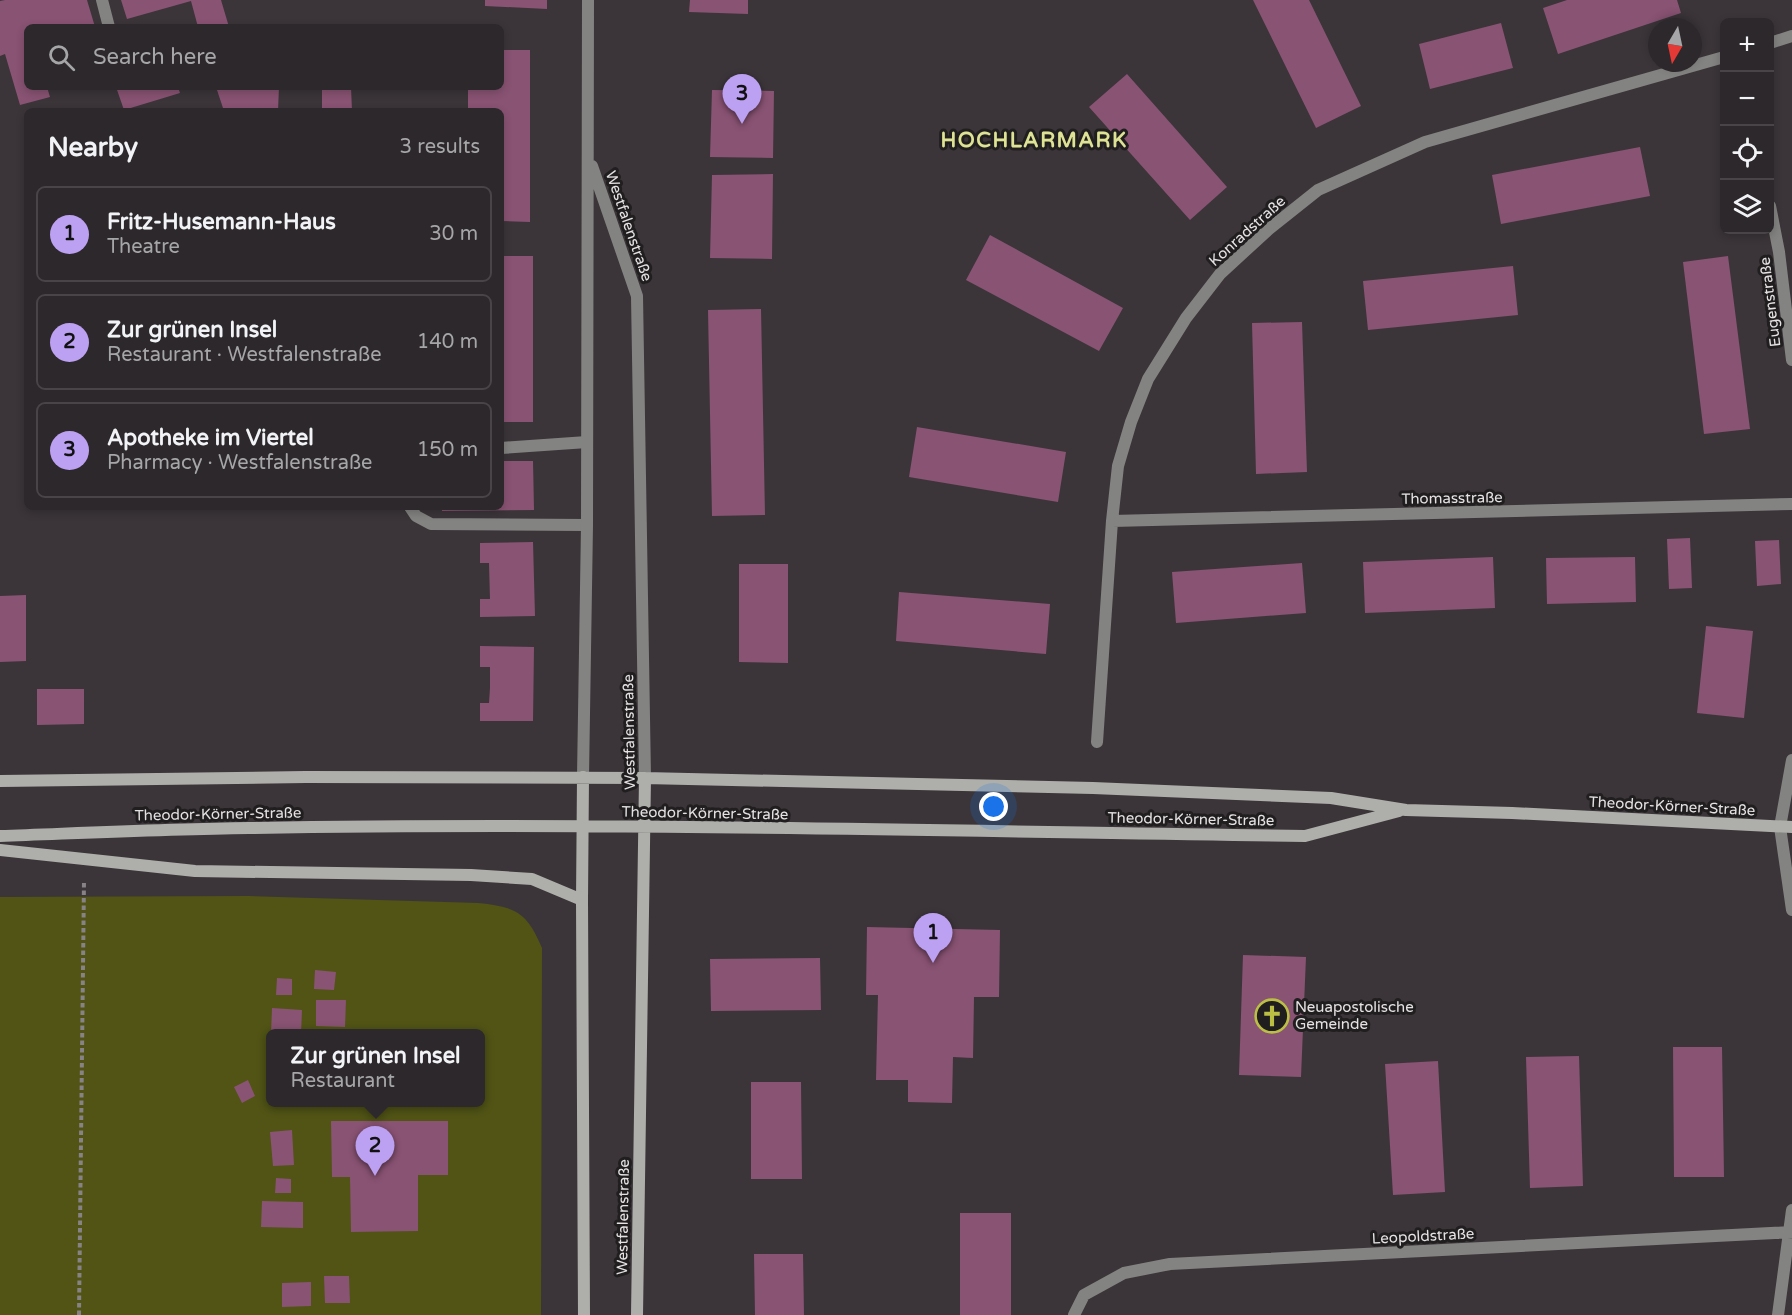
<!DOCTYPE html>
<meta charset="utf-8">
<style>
body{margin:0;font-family:"Varela Round",sans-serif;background:#343033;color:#f1f3f6}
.controls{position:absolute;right:18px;top:18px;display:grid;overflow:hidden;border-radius:9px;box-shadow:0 3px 9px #0003}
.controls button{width:54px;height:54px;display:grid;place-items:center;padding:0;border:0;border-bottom:2px solid #484447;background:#2c282b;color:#f1f3f6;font:30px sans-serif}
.compass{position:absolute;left:1648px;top:18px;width:54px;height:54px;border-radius:50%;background:#2c282b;box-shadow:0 3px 9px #0003;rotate:189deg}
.you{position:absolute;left:994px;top:807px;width:21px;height:21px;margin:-15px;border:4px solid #fff;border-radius:50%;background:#1a73e8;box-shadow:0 0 0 9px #1a73e833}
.badge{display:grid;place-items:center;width:39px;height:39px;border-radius:50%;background:#bca0f2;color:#111;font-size:20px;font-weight:700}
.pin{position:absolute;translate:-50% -50px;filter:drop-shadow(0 2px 3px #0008)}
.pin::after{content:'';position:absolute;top:32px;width:21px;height:18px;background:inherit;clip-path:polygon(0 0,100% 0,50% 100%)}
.popup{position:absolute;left:266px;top:1029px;width:219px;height:78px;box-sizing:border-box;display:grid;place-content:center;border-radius:9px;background:#2c282b;filter:drop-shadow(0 2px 4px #0005);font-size:20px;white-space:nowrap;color:#a6a6a9}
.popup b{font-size:22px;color:#f1f3f6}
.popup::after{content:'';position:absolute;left:50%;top:100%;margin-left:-12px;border:12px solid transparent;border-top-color:#2c282b}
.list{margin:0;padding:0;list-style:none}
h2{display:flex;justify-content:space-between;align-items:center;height:78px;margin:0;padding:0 24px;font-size:26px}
h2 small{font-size:20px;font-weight:400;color:#a6a6a9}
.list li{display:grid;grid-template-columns:39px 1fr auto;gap:18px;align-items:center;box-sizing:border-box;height:96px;margin:0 12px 12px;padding:0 12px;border:2px solid #484447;border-radius:9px}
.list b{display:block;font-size:22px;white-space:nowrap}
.list p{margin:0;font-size:20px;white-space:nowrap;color:#a6a6a9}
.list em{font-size:20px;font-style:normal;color:#a6a6a9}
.icon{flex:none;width:33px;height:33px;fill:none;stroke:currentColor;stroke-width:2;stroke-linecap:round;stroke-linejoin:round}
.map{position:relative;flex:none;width:1792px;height:1315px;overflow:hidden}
.search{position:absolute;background:#2c282b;box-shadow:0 3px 9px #0003;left:24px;top:24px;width:480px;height:66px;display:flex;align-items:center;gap:15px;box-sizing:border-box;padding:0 21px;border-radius:9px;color:#a6a6a9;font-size:22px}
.panel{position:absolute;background:#2c282b;box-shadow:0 3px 9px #0003;left:24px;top:108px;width:480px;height:402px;border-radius:9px}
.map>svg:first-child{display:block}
.green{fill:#515415;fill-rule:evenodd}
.building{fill:#895373}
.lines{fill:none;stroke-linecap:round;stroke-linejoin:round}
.path{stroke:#878285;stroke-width:4;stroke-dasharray:4.5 3;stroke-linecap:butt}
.service{stroke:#838481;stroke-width:12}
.minor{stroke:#838481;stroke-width:12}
.tertiary{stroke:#838481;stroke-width:12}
.secondary{stroke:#aeafaa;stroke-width:12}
.labels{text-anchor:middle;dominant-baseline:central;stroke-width:6;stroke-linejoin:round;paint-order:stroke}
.street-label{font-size:15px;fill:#e6e2e4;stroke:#201e1f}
.poi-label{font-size:15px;fill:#e6e2e4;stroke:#201e1f;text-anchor:start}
.district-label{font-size:21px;font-weight:bold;letter-spacing:1.5px;fill:#dde294;stroke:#201e1f}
</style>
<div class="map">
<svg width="1792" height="1315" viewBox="0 0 1792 1315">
<rect width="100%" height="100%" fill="#3b3539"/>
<path class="green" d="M249 896 478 903C516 907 527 912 542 948L541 1315H0V897ZM270 1034H480V1102H270Z"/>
<path class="building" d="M5 0H87L95 27H27V87H47L50 97 20 105 5 54 0 56V1Z
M121 0H221L229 27H198L191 1 127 19Z
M485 0H547V9L485 6Z
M690 0H748V14L689 12Z
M1253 0H1309L1361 106 1316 128Z
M1567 0H1677L1681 13 1558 54 1543 8Z
M1501 23 1513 68 1430 89 1419 44Z
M501 50H530V222L501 221V111H468V87H501Z
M1127 74 1227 187 1190 220 1089 107Z
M116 87H178L180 93 124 110Z
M216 87H279L278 111H224Z
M322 87H351L352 111H322Z
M712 90 774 91 773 158 710 157Z
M1640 147 1650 196 1501 224 1492 175Z
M773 174 772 259 710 258 712 175Z
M990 235 1123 308 1099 351 966 280Z
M501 256H533V422H501Z
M1728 256 1750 429 1704 434 1683 262Z
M1513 266 1518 315 1368 330 1363 281Z
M761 309 765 515 712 516 708 310Z
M1302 322 1307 472 1256 474 1252 323Z
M917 427 1066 452 1058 502 909 477Z
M501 461H533L534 510 442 511V507H501Z
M1690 538 1692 588 1669 589 1667 539Z
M1779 540 1781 584 1757 586 1755 541Z
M533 542 535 616 480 617V599H490L489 563H480V543Z
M1493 557 1495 608 1365 613 1363 562Z
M1635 557 1636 602 1547 604 1546 558Z
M1302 563 1306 613 1176 623 1172 572Z
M739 564H788V663L739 662Z
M899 592 1050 604 1046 654 896 641Z
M26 595V661L0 662V596Z
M1706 626 1753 631 1744 718 1697 713Z
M480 646 534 647 533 721H480V703H489L490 688V667H480Z
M37 689H84V724L37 725Z
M867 927 1000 930 999 997H974L973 1058 953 1057 952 1103 908 1102V1080H876L878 995H866Z
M1243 955 1306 957 1301 1077 1239 1075Z
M820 958 821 1010 711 1011 710 959Z
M315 970 336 972 334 990 314 989Z
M277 978 292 979V995H276Z
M316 1000H346L345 1027 316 1026Z
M272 1008 302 1010 301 1034H271Z
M1673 1047H1722L1724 1177H1674Z
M1579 1056 1583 1186 1530 1188 1526 1057Z
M1438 1061 1445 1192 1393 1195 1385 1064Z
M248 1080 255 1096 242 1103 234 1087Z
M751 1082H801L802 1179H751Z
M331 1121H448V1175H418V1231L351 1232 350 1177H332Z
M292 1130 294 1165 273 1166 270 1132Z
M276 1178 291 1179V1193H275Z
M262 1201 303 1202V1228L261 1227Z
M960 1213H1011V1315H960Z
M754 1254H803L804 1315H755Z
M324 1276H349L350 1303H325Z
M311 1282V1306L282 1307V1283Z"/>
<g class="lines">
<path class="path" d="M79 1315 84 881"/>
<path class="service" d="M102 0 109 27
M501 448 587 442
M410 507 416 516 431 524 587 525"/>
<path class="minor" d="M1770 43 1792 36
M1770 206 1779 252 1792 360
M1112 521 1792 504
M1097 742 1112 521 1118 466 1131 422 1148 379 1186 318 1220 274 1269 229 1318 190 1425 142 1724 57
M1792 760 1780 827 1792 910
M1074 1315 1084 1295 1124 1273 1170 1264 1792 1232
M1778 1315 1792 1210"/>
<path class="tertiary" d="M592 166 637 296 645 778
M583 777 587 525 588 0"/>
<path class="secondary" d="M583 777 582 900 584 1315
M0 781 306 777 645 778 1093 788 1331 798 1406 810 1512 813 1792 827
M0 836C83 833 166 829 249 828 601 822 953 831 1305 836L1399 811
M0 850 195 871 471 875 532 879 582 900
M637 1315 645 778"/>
</g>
<defs>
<g id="church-ring" transform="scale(1.725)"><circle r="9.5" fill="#201e1f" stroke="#bbc045" stroke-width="1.5"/><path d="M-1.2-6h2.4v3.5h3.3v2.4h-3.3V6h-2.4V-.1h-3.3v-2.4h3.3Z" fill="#bbc045"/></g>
</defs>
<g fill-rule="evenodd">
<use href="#church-ring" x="1272" y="1016"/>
</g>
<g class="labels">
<g class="street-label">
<text transform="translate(629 226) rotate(71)">Westfalenstraße</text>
<text transform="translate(1247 231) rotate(-42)">Konradstraße</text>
<text transform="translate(1770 302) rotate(-97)">Eugenstraße</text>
<text transform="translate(1452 498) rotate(-1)">Thomasstraße</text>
<text transform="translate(629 732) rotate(-91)">Westfalenstraße</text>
<text transform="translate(1672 806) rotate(3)">Theodor-Körner-Straße</text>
<text transform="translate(705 813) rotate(1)">Theodor-Körner-Straße</text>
<text transform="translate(218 814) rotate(-1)">Theodor-Körner-Straße</text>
<text transform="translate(1191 819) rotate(1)">Theodor-Körner-Straße</text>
<text transform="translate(623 1217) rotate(-89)">Westfalenstraße</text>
<text transform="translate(1423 1236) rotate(-3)">Leopoldstraße</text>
</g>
<g class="poi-label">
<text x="1295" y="1007">Neuapostolische<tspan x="1295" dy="17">Gemeinde</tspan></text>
</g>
<g class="district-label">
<text x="1034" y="140">HOCHLARMARK</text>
</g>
</g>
</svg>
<div class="controls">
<button>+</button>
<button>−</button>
<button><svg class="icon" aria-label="locate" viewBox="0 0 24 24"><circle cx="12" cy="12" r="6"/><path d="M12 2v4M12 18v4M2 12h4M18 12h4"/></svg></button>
<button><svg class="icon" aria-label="layers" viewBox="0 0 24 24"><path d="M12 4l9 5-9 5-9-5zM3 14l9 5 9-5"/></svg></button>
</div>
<svg class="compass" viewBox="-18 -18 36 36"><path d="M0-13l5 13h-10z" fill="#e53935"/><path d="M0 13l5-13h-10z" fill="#a6a6a9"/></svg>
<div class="you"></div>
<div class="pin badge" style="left:933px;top:963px">1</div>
<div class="pin badge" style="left:375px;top:1176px">2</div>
<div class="popup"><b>Zur grünen Insel</b>Restaurant</div>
<div class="pin badge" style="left:742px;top:124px">3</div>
<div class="search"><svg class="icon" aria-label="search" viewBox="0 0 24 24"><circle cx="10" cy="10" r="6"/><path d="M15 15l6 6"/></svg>Search here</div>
<section class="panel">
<h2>Nearby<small>3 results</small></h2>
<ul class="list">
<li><span class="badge">1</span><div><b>Fritz-Husemann-Haus</b><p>Theatre</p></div><em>30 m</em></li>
<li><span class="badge">2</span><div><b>Zur grünen Insel</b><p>Restaurant · Westfalenstraße</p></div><em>140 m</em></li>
<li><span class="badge">3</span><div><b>Apotheke im Viertel</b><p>Pharmacy · Westfalenstraße</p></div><em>150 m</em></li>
</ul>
</section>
</div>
